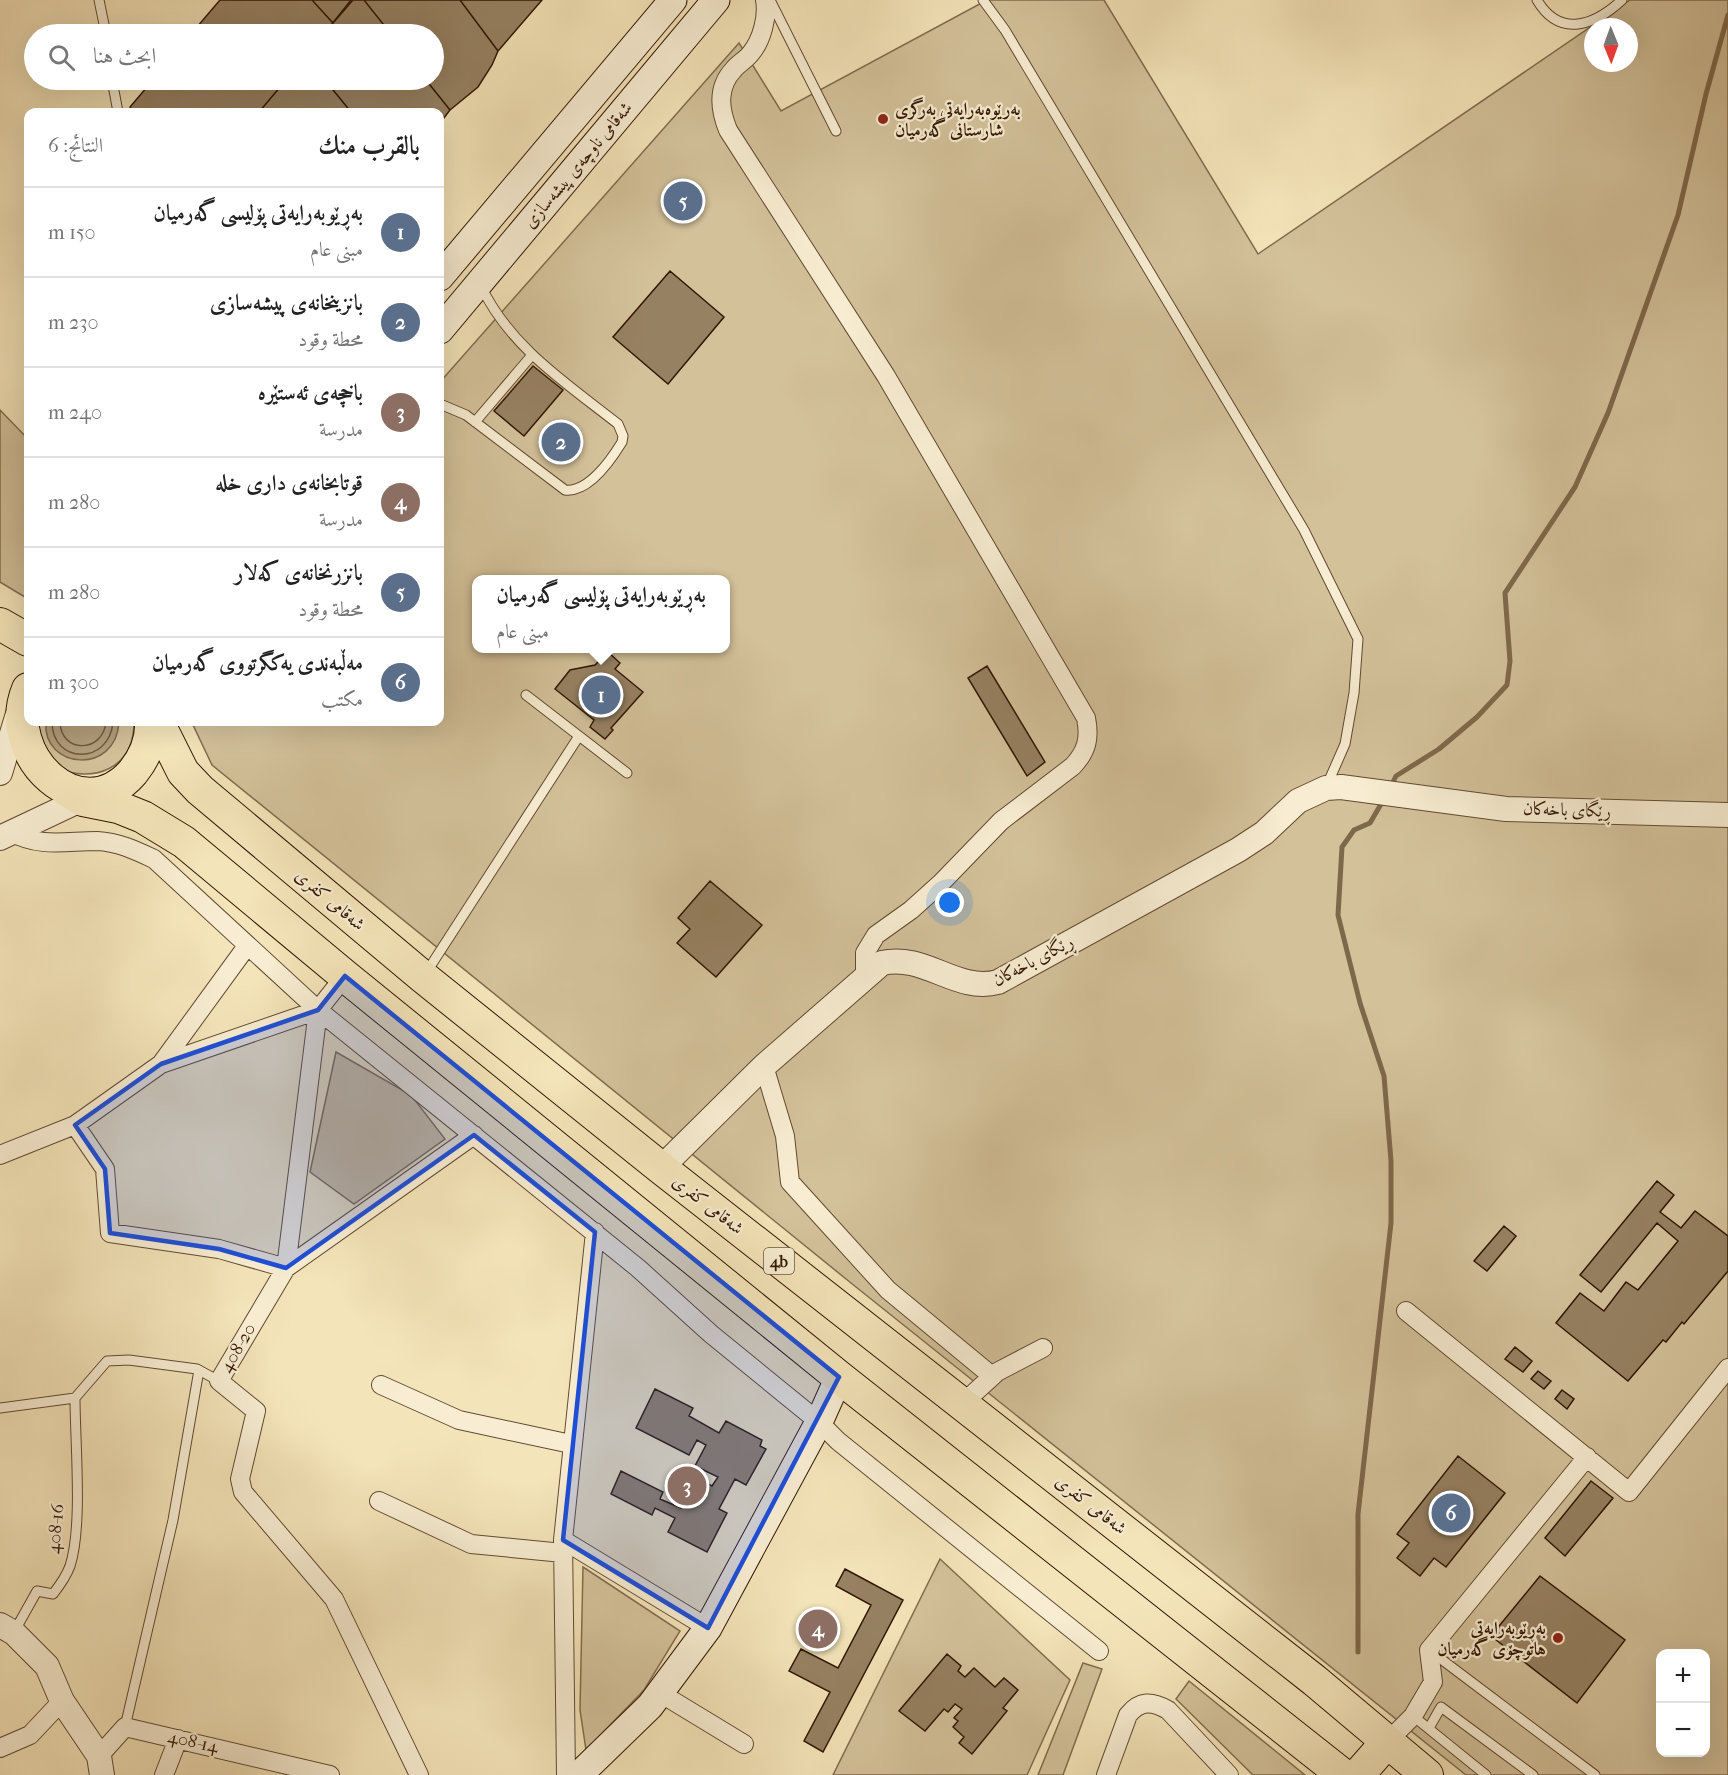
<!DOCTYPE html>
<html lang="ar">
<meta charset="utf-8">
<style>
body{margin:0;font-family:"IM FELL French Canon",Amiri,serif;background:#f6f6f6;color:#222;direction:rtl}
.controls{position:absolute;right:18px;bottom:18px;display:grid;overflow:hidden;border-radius:12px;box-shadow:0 6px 24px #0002}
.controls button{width:54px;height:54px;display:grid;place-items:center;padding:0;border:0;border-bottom:2px solid #e0e0e0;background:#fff;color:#222;font:30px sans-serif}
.compass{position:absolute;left:1584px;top:18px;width:54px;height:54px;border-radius:50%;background:#fff;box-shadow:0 6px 24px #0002;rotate:179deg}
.you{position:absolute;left:950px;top:903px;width:21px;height:21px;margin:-15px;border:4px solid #fff;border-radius:50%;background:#1a73e8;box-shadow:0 0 0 9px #1a73e833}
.badge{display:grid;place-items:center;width:39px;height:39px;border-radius:50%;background:#8f2418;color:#fff;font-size:20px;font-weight:700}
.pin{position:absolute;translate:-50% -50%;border:3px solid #fff;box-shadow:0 2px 6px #0006}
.popup{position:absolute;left:472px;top:575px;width:258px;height:78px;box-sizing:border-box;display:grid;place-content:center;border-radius:12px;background:#fff;filter:drop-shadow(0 2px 4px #0005);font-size:20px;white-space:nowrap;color:#767676}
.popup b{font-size:22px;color:#222}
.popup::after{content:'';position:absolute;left:50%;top:100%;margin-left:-12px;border:12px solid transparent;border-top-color:#fff}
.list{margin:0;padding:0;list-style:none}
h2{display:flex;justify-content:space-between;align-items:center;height:78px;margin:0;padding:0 24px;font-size:26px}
h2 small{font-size:20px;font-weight:400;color:#767676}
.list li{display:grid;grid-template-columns:39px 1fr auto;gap:18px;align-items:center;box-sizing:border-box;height:90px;padding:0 24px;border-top:2px solid #e0e0e0}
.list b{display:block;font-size:22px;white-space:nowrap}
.list p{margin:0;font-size:20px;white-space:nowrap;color:#767676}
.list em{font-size:20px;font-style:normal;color:#767676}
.icon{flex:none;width:33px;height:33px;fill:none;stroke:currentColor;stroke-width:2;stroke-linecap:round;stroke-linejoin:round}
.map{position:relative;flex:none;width:1728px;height:1775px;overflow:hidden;direction:ltr}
.search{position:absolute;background:#fff;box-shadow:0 6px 24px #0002;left:24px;top:24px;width:420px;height:66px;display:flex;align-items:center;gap:15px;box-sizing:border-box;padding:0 21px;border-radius:33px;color:#767676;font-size:22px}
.panel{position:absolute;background:#fff;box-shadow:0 6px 24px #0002;left:24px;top:108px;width:420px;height:618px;border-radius:12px;direction:rtl}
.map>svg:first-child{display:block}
.green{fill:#d3c19a;stroke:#826c4e;stroke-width:1.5;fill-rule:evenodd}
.water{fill:#b29e7b;stroke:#7e684b;stroke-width:1.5}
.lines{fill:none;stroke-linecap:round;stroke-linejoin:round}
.shore{stroke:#725a3f;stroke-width:1.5}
.stream{stroke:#7e684b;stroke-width:5}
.building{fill:#968162;stroke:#311603;stroke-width:1.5}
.service-casing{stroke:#624a30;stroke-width:11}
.minor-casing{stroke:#624a30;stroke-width:20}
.tertiary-casing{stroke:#624a30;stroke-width:26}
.secondary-casing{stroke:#311603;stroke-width:29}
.trunk-casing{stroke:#311603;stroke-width:34}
.service{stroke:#f8edd2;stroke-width:9}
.minor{stroke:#f8edd2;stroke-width:18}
.tertiary{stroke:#f8edd2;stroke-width:24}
.secondary{stroke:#f8edd2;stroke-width:27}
.trunk{stroke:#f4e4b9;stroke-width:32}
.marked{fill:#1d4ed8;fill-opacity:0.2;stroke:#1d4ed8;stroke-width:4.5;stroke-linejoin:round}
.poi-dot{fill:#8f2418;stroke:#f8edd2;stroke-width:2}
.labels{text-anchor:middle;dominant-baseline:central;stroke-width:4.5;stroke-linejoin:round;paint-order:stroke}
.shield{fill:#f8edd2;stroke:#6d5641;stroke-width:1.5}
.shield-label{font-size:16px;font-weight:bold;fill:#311603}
.poi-label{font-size:18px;font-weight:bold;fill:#311603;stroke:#f8edd2;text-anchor:start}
.street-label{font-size:18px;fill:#311603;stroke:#f8edd2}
</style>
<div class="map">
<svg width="1728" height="1775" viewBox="0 0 1728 1775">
<rect width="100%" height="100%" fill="#f4e4b9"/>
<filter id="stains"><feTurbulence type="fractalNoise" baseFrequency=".00333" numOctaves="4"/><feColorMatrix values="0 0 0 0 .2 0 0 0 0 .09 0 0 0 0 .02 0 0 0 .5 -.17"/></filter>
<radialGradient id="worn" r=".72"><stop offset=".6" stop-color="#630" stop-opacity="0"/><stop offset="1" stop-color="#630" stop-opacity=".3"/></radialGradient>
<path class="green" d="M987 0H1104L1258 254 1630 0H1728V1775H1466L851 1283 212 765 193 725 194 722H440V382L739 43 781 111ZM1593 27H1629V63H1593ZM476 580H726V648H476ZM1660 1654H1706V1752H1660Z
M0 410 28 439V599L0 582Z
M33 722H134C134 768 95 784 56 768Z
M336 1052 411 1095 445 1139 354 1204 310 1172Z
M940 1559 1070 1680 1027 1775H833Z
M583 1567 680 1631 644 1690 586 1750 580 1710Z
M1083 1663 1102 1669 1063 1775H1038Z
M1189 1681 1305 1775H1253L1176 1699Z"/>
<path class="water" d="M46 722H119C116 776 42 769 46 722Z"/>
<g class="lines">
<path class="shore" d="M52 722C52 764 109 766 113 722
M60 722C61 754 103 753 106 722"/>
<path class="stream" d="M1390 788 1396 776 1439 749 1477 717 1507 685 1510 661 1505 593 1575 487 1608 413 1678 215 1706 94 1728 15
M1358 1652V1514L1391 1223V1161L1384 1076 1360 1003 1338 915 1342 847 1354 830 1370 823 1384 799"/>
</g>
<path class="building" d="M220 0H312L333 23 323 34H191Z
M312 0H353L333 23Z
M351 0H364L391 34H324Z
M364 0H460L498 51 492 65 478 87 450 110 426 80H434V34H391Z
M460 0H542L498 51Z
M153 80H286L259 112H134L130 107Z
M286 80H325L351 112H259Z
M325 80H426L450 110 440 123V112H351Z
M670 271 724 317 668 384 613 337Z
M533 366 563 390 524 436 494 411Z
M608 652 620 663 615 669 643 692 611 728 613 730 605 739 590 727 594 720 555 689 570 670 595 665Z
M987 666 1045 762 1027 776 968 678Z
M710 881 762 925 716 977 677 943 690 929 678 918Z
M1657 1181 1674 1195 1660 1212 1681 1228 1695 1211 1728 1236V1271L1684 1324 1682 1322 1666 1342 1663 1340 1628 1381 1556 1323 1580 1293 1604 1311 1626 1282 1638 1290 1678 1241 1657 1223 1601 1292 1580 1275Z
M1504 1226 1516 1236 1487 1271 1474 1261Z
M1515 1347 1532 1361 1523 1372 1505 1359Z
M1538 1371 1551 1381 1544 1389 1531 1379Z
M655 1389 693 1408 689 1416 719 1433 726 1421 762 1440 760 1446 766 1449 746 1485 735 1479 719 1509 727 1513 707 1552 668 1532 675 1518 655 1508 652 1515 611 1494 621 1471 663 1492 660 1499 681 1508 696 1478 712 1486 718 1477 695 1466 706 1445 697 1440 689 1455 636 1428Z
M1562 1390 1574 1399 1567 1409 1555 1399Z
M1458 1456 1505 1493 1446 1567 1434 1558 1420 1576 1397 1558 1409 1543 1397 1534Z
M1591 1481 1613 1498 1565 1556 1545 1538Z
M845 1569 903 1600 823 1752 804 1741 830 1692 789 1671 801 1649 838 1668 871 1605 836 1586Z
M1540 1576 1625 1640 1577 1703 1491 1636Z
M947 1654 961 1666 958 1671 965 1677 974 1668 995 1687 1004 1678 1018 1690 1003 1708 1007 1711 972 1754 959 1743 964 1737 953 1727 958 1721 954 1718 962 1709 955 1704 948 1712 944 1709 925 1731 899 1711Z"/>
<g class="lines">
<g class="service-casing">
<path id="service" d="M99 0 106 34
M770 0 836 131
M983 0 1005 30 1304 530 1358 639 1354 693 1345 744 1327 785
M1537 0C1560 39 1595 25 1622 0
M112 80 118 112
M440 404 466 415 565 490C588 493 611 460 622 442L623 436 618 424C566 383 510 347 481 286
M475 422 532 355
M526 695 627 773
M426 973 579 736
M0 1408 75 1398 107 1361 129 1360 197 1369 219 1381
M14 1632 37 1591 53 1594C60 1585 66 1577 70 1566 83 1526 75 1443 75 1398
M1429 1650 1595 1775
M1413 1716 1486 1775
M125 1727 173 1520 199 1370
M1429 1728 1441 1707 1533 1775"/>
</g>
<g class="minor-casing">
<path id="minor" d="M765 0C768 16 762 40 751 53 747 59 739 63 734 69 717 87 719 108 728 130L886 376 1086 718C1090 738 1087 751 1073 766L1001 821 941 883 911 910 876 935 865 953V976
M11 832C40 848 66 841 97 841 118 842 135 850 154 859L318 1010 638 1268 711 1334 819 1422 838 1441 1099 1651
M345 976 318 1010 286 1268 219 1381 256 1411 240 1479 243 1492 334 1599 419 1775
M161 1064 247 946
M764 1066 785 1136 790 1182 888 1290 992 1376
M75 1125 105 1169 110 1233 219 1249 286 1268 474 1135
M0 1155 75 1125 161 1064 318 1010
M1406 1311 1629 1492 1728 1368
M381 1385 459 1420 571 1444
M962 1404 997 1372 1043 1348
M379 1501 471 1544 563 1553
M563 1540 708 1628
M660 1693 744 1744
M1387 1742 1413 1716 1433 1682 1429 1650 1587 1457
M0 1748 30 1735 62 1701
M99 1756 125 1727 330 1775
M164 1775 178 1739
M566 1775 563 1540 595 1232
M1106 1775 1128 1715C1140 1700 1152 1701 1168 1710L1229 1775"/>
</g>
<g class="tertiary-casing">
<path id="tertiary" d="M0 773 17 717
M0 838 93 794
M661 1168 764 1066 882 963C925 953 956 993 998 982L1238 850 1264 833 1298 801 1326 788 1341 787 1506 809 1728 815
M0 1625 14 1633 47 1666 62 1701 99 1756 102 1775"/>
</g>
<g class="secondary-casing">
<path id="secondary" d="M440 277 673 0
M440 330 716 0
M579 1775 650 1706 708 1628 819 1422 839 1377"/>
</g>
<g class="trunk-casing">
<path id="trunk" d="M0 624 28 640
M28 689C0 756 81 832 133 772 145 757 152 741 151 722
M158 722 183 772 200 790 423 977 661 1168 1314 1680 1427 1775
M68 791 83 800 118 807 143 817 184 842 345 976 839 1377 1343 1775
M1358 1775 1387 1742"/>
</g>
<use href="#service" class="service"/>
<use href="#minor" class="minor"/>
<use href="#tertiary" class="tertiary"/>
<use href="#secondary" class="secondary"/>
<use href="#trunk" class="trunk"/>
</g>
<path class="marked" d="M345 976 839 1377 708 1628 563 1540 595 1232 474 1135 286 1268 219 1249 110 1233 105 1169 75 1125 161 1064 318 1010Z"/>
<g class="poi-dot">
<circle cx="883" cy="119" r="6"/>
<circle cx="1558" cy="1638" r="6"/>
</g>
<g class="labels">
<rect class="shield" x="764" y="1248" width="30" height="26" rx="4.5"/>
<g class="shield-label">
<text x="779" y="1261">4b</text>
</g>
<g class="poi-label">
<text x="895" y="109">بەرێوەبەرایەتی بەرگری<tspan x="895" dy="21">شارستانی گەرمیان</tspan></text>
<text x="1546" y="1628" text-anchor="end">بەڕێوبەرایەتی<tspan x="1546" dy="21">هاتوچۆی گەرمیان</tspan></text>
</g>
<g class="street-label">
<text transform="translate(578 165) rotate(-50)">شەقامی ناوچەی پیشەسازی</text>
<text transform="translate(1567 810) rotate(2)">ڕێگای باخەکان</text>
<text transform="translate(330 900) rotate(40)">شەقامی کفری</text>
<text transform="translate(1033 961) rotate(-28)">ڕێگای باخەکان</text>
<text transform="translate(708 1205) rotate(38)">شەقامی کفری</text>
<text transform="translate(238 1348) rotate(-60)">408-20</text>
<text transform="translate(1091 1505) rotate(38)">شەقامی کفری</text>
<text transform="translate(56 1529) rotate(-85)">408-16</text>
<text transform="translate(193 1742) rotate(12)">408-14</text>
</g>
</g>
<rect width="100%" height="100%" filter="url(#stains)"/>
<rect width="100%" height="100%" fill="url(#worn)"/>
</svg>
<div class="controls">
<button>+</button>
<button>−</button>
</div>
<svg class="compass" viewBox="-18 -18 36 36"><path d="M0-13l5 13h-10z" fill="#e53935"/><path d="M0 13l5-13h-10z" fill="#767676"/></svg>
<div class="you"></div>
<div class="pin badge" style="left:601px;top:695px;background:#5c6f8a">1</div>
<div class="popup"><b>بەڕێوبەرایەتی پۆلیسی گەرمیان</b>مبنى عام</div>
<div class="pin badge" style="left:561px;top:442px;background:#5c6f8a">2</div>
<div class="pin badge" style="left:687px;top:1486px;background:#8d6e63">3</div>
<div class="pin badge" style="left:818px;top:1629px;background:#8d6e63">4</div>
<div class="pin badge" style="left:683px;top:201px;background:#5c6f8a">5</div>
<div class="pin badge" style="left:1451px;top:1513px;background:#5c6f8a">6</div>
<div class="search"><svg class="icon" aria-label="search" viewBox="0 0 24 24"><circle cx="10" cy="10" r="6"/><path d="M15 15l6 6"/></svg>ابحث هنا</div>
<section class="panel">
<h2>بالقرب منك<small>النتائج: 6</small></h2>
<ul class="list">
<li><span class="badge" style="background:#5c6f8a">1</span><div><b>بەڕێوبەرایەتی پۆلیسی گەرمیان</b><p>مبنى عام</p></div><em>150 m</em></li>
<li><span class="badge" style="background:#5c6f8a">2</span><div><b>بانزینخانەی پیشەسازی</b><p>محطة وقود</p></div><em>230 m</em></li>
<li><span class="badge" style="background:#8d6e63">3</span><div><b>باخچەی ئەستێرە</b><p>مدرسة</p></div><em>240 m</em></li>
<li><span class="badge" style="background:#8d6e63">4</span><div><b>قوتابخانەی داری خلە</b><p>مدرسة</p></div><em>280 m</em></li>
<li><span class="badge" style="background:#5c6f8a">5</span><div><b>بانزرنخانەی کەلار</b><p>محطة وقود</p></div><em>280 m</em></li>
<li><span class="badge" style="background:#5c6f8a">6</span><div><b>مەڵبەندی یەکگرتووی گەرمیان</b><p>مكتب</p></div><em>300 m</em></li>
</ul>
</section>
</div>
